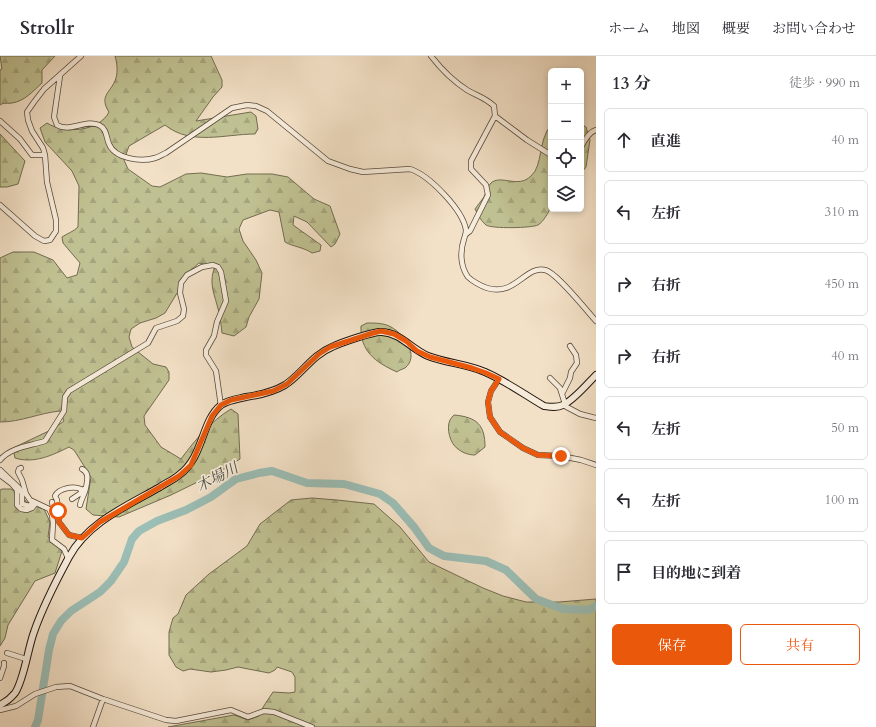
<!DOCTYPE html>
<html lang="ja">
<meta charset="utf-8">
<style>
body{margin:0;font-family:Cardo,"Noto Serif JP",serif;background:#f7f7f7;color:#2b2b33}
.controls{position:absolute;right:12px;top:12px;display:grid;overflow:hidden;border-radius:6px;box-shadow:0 2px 6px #0003}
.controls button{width:36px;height:36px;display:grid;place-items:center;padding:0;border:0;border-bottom:1px solid #e1e1e2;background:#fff;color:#2b2b33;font:20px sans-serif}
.stop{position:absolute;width:12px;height:12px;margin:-9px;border:3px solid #ea580c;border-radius:50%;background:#fff}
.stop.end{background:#ea580c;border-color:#fff;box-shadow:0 1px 4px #0008}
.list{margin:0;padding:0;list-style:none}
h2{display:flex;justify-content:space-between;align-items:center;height:52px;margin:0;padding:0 16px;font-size:17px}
h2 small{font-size:13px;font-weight:400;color:#7c7c81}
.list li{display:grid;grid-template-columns:26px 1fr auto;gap:12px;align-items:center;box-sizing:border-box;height:64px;margin:0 8px 8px;padding:0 8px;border:1px solid #e1e1e2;border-radius:6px}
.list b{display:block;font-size:15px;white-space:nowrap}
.list em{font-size:13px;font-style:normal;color:#7c7c81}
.actions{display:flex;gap:8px;padding:12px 16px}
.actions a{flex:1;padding:9px 0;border:1px solid #ea580c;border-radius:6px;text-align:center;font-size:14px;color:#ea580c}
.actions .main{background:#ea580c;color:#fff}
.icon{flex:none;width:22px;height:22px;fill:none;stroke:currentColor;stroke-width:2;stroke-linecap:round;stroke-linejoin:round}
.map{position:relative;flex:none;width:596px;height:671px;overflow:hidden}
header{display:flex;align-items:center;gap:24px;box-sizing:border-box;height:56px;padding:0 20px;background:#fff;border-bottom:1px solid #e1e1e2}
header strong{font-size:19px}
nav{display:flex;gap:22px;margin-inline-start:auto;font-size:14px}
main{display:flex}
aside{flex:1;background:#fff}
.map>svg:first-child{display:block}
.forest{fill:url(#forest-firs);stroke:#726c50}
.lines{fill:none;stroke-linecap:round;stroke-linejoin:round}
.river{stroke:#9bbeb6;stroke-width:8}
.street-casing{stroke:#57493c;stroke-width:6}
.secondary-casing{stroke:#23160d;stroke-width:8}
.street{stroke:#f7ecdb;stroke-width:4.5}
.secondary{stroke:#f7ecdb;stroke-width:6}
.route{stroke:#ea580c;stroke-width:5}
.labels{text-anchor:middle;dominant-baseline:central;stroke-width:3.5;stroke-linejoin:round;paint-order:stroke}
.water-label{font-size:15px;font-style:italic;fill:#4d5148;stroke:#f7ecdb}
</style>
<header>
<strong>Strollr</strong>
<nav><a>ホーム</a><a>地図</a><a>概要</a><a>お問い合わせ</a></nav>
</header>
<main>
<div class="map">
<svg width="596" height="671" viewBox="0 0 596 671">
<defs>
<pattern id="forest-firs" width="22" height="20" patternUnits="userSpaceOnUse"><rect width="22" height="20" fill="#c0c192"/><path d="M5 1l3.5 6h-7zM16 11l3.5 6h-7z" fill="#a5a57d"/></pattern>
</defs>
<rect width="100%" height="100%" fill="#f3e1c7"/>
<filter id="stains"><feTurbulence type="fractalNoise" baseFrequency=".005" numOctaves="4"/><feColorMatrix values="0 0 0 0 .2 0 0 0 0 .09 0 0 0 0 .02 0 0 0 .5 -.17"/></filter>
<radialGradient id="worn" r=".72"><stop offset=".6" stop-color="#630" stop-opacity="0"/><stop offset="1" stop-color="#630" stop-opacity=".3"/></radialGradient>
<path class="forest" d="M0 0H55L42 14V27C33 35 25 45 12 47 8 48 4 46 0 49V14L2 13Z
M115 0H211L222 24V31L213 41 196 65 251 56 256 60 258 73 255 78C225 78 191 90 165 69L129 90 124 104 128 113 152 130 160 131 186 118 201 117 227 121 247 118H272L288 121 314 143 330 150 340 178 335 188 331 191 307 166 294 160 293 169 321 189 320 195 312 197C303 191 294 191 285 186L279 156 270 154 243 164 239 173 243 185 256 204 262 217 259 243 249 261 246 271 234 280 222 277C221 268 220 258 217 249 213 234 209 226 215 210L199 207 191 214 165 257 156 262 140 267 131 273 129 281 132 291 153 308 166 311 169 316V324L144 360 145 369 161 391 181 403C195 384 211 365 231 353L238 358 240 403 224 413 171 439 119 461 93 459 86 453 91 421 74 394 69 391C53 399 34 408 15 402L13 392 53 373 64 365 60 355C39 357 21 366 0 366V202L13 196H34L53 204 67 222 77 219 80 207 63 187 62 181C68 177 73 176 78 171L79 130 72 115 45 86 40 72 47 67C64 78 99 76 109 56 98 39 112 36 116 22 118 15 117 7 115 0Z
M581 68 586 71 590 84 586 111 581 117Z
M551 69V151C548 157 544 165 538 169 532 172 492 173 486 169 481 165 478 159 475 153 478 149 481 145 484 141 486 136 488 130 491 127 501 118 518 133 531 120 543 110 538 84 551 69Z
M0 78 25 105 18 128 7 131H0Z
M367 267C376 267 384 267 391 271 404 278 420 300 405 312 403 313 399 314 397 316 375 306 360 295 361 270Z
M454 359C477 361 485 369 485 391L475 399C469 399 463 397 458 393 450 388 446 372 450 364 451 362 453 360 454 359Z
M2 433H11L21 439 28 448 44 453 50 466 48 481 62 495 55 517 35 525 8 569 5 582 0 590V434Z
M312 442 337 444 374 448 400 471 429 506 483 532 503 540 526 546H559L596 543V671H168L234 659 248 664 259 660C262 651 268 644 273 636L289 637 295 636V621L292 616 277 611 275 614 269 617 238 611 226 614 211 616 190 613 183 615 176 611 169 599V576L173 562 178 558 186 539 209 518 247 490 260 468 291 444Z"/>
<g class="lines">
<path class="river" d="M35 671 38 664 49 594 53 578 61 565 71 555 100 536 111 525 124 506 132 483 139 475 157 465 186 454 211 441 236 423 259 417 272 415 307 427 344 428 380 438 393 447 414 471 429 492 444 500 486 505 506 514 536 543 563 553 588 554 596 550"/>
<g class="street-casing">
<path id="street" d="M431 0C441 13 453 25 467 34 477 40 484 41 494 50L495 60 471 105V113L486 129 488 139 470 175 466 178
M60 20 54 61 57 69C70 77 85 63 99 69 107 73 106 81 109 88 115 103 141 106 155 102 159 101 163 98 166 97L232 52 247 49 256 50 267 55 328 105 350 113 363 116 410 113C429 119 463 154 466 174 466 178 465 180 464 183 460 195 460 210 468 221 472 225 481 230 487 232 515 241 526 209 545 214 556 216 587 255 596 265
M495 60 527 84 551 99
M0 65 20 83 32 99H45
M581 91C584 85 589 76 596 74
M0 149 35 180 44 185 50 184 56 175V164L47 126 45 99 43 92 32 75 28 64 27 56 34 46 44 33 81 0
M550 322 560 332 565 348
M499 323 491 335 488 346 490 361 500 376 523 392 538 399 561 400 581 404 596 409
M562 338 570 322 571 316 577 307 576 299 570 290
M563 349 580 358 596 362
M0 404C11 391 30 390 45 385L64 355 65 341 69 335 148 287 156 272 177 265 183 260 184 253 180 237 181 227 187 219 202 211 213 209 218 211 221 216 226 245 217 266 214 280 206 294V299L216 315 221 350
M21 412 19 413 18 416 22 424 26 438 30 444 49 453 52 459 53 467 52 484 64 493 68 502
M0 414 19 432 22 437V448L29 450 32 447
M0 419 12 428 17 434V449L21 453 27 454 32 452 36 447
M81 435 86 432C87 425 90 417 82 413
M72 443 81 437V433C73 430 59 432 55 440L57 444 59 466 69 479 82 482
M80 449C81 443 85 438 86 432
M51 457 53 451 52 446
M7 597 26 603
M0 622 4 610V607
M0 654 16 650 35 638 56 631 70 630 103 643 166 664 176 665 231 654 248 661 264 655 274 656 312 671
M93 671 103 643"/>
</g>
<g class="secondary-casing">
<path id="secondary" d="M0 649C6 646 11 642 15 637 24 624 28 592 34 576 43 550 56 525 69 501 88 466 127 450 160 431 166 427 173 424 179 419 204 401 201 365 221 349 228 344 238 343 246 341 260 339 273 336 285 329 302 318 312 299 332 291 340 287 374 275 382 276 401 277 411 293 428 300 446 307 467 308 485 316 506 325 525 339 544 350 551 351 557 352 563 349 574 344 587 328 596 319"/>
</g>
<use href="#street" class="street"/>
<use href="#secondary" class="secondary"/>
</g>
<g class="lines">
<path class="route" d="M58 455 59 466 69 479 82 482 100 466 179 420 191 409 212 360 221 349 231 344 273 335 287 328 319 298 330 291 373 277 381 275 394 278 406 285 417 295 430 301 472 312 486 317 499 323 491 335 488 346 490 361 500 376 523 392 538 399 561 400"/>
</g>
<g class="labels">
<g class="water-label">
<text transform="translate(217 421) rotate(-28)">木場川</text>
</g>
</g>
<rect width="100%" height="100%" filter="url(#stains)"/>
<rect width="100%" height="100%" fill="url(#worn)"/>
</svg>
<div class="controls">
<button>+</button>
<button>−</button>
<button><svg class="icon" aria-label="locate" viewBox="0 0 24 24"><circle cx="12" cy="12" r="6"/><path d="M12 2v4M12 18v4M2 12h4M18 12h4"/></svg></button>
<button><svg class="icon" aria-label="layers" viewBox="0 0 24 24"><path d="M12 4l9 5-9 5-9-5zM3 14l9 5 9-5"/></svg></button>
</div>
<div class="stop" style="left:58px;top:455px"></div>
<div class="stop end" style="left:561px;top:400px"></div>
</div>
<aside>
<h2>13 分<small>徒歩 · 990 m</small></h2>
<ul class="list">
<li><svg class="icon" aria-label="ahead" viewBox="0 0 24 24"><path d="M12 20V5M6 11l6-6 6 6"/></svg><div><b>直進</b></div><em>40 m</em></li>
<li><svg class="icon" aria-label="left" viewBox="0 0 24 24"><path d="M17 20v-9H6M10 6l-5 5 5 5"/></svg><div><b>左折</b></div><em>310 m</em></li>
<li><svg class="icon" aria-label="right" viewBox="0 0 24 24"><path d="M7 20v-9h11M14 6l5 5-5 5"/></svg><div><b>右折</b></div><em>450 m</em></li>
<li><svg class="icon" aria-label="right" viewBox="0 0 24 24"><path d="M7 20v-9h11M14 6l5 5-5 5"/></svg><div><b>右折</b></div><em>40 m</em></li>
<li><svg class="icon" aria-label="left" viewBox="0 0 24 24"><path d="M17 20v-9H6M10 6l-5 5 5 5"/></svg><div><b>左折</b></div><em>50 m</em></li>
<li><svg class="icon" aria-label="left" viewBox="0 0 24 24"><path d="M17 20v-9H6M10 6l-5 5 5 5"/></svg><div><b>左折</b></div><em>100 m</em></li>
<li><svg class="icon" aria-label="arrive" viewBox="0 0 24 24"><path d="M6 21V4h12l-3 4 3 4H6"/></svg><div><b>目的地に到着</b></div></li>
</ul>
<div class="actions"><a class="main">保存</a><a>共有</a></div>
</aside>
</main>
